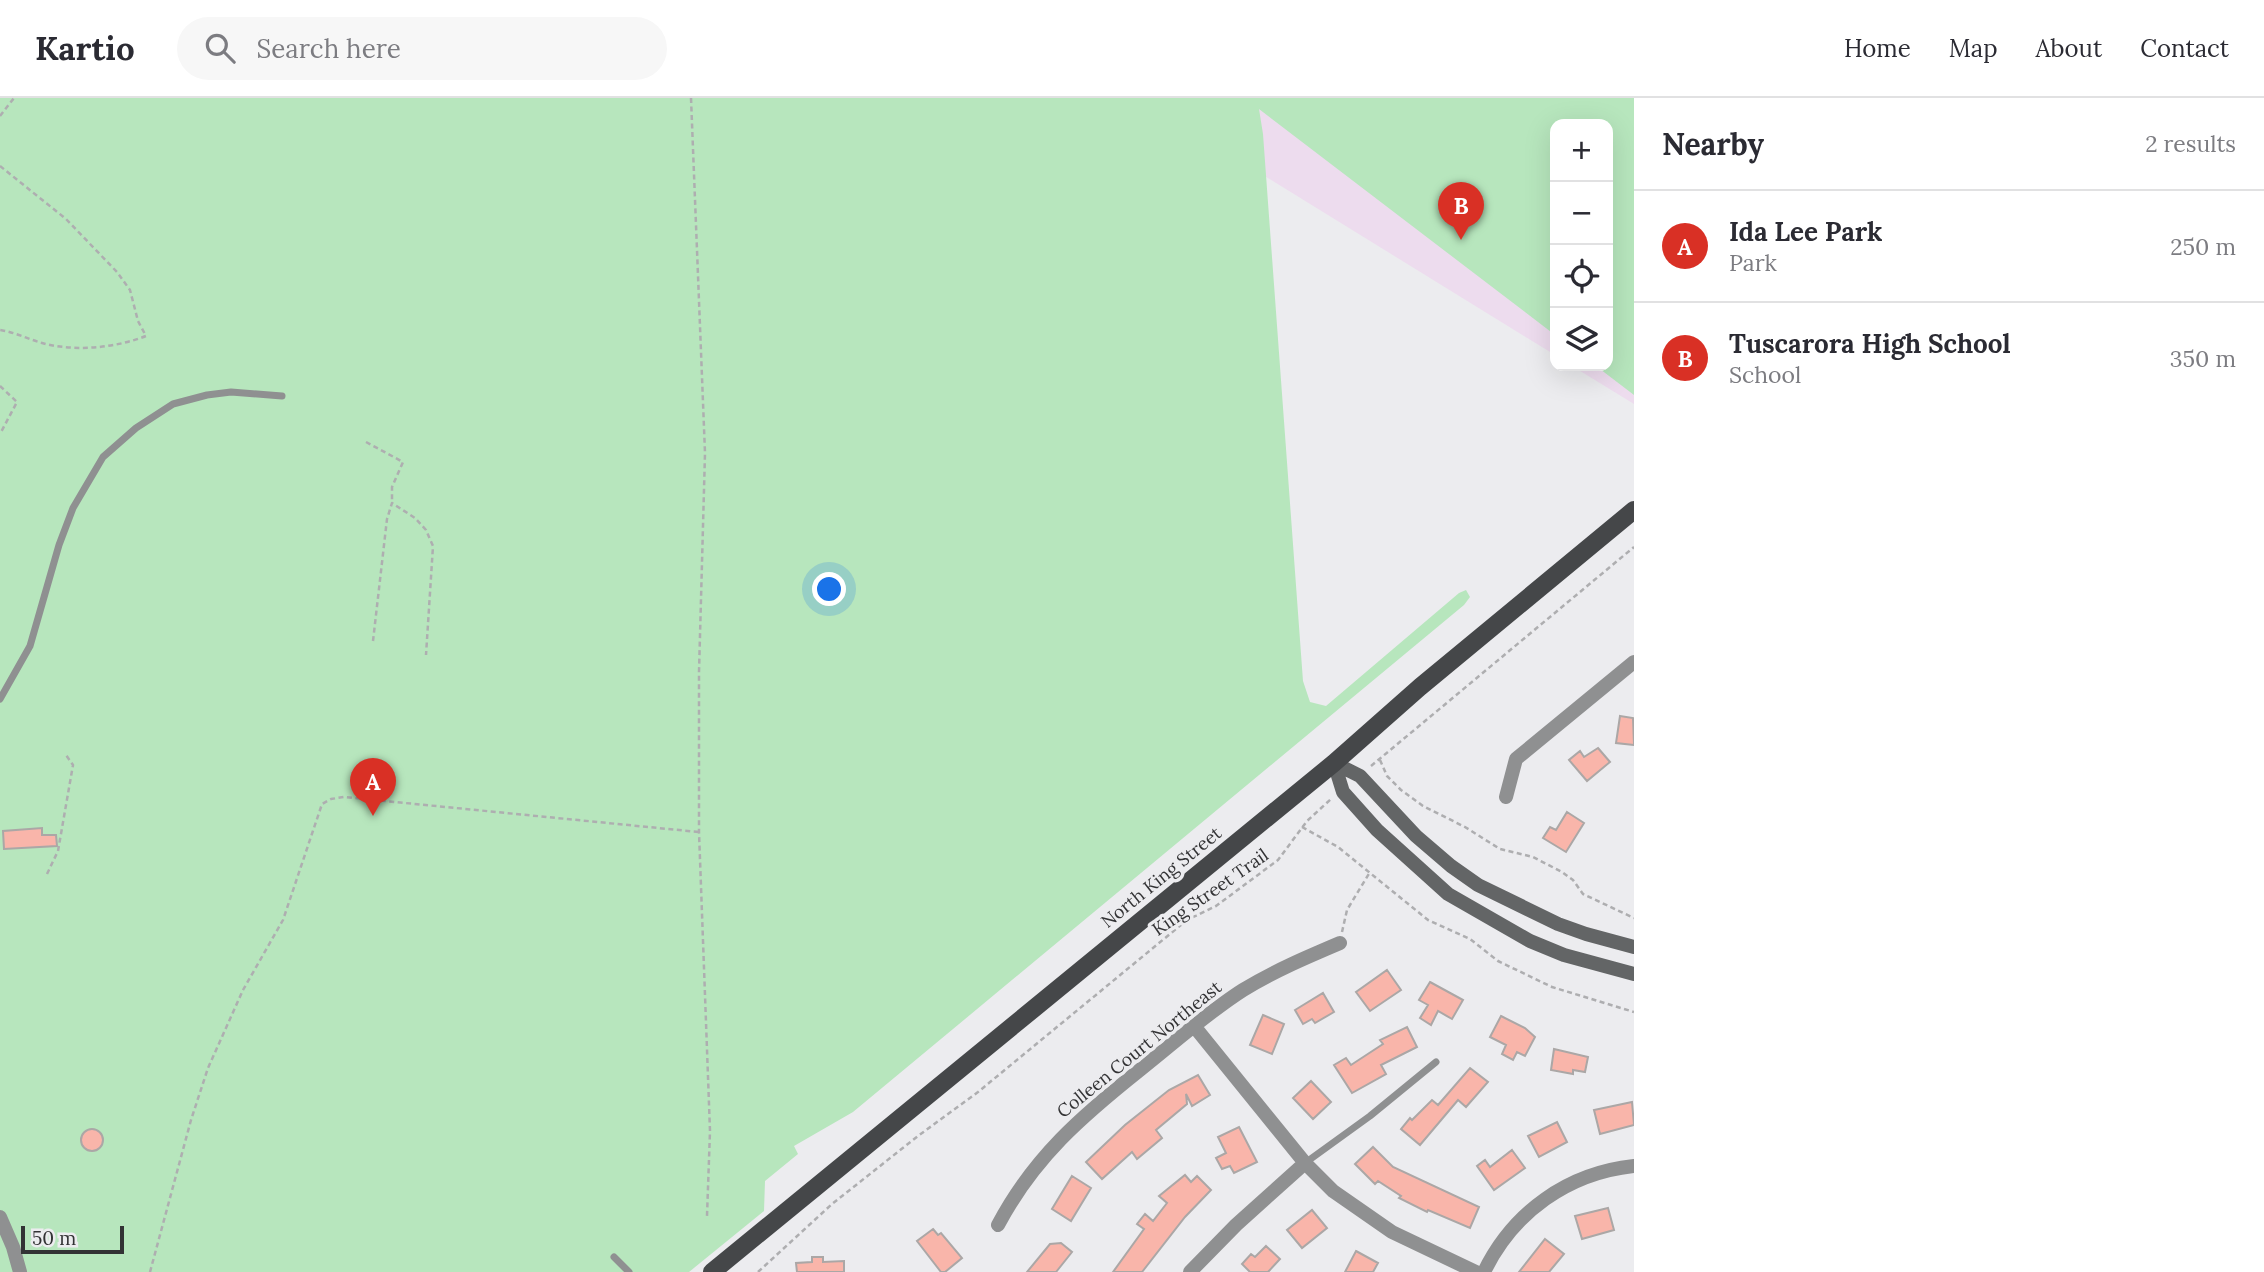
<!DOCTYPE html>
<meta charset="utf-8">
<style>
body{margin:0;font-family:Lora,serif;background:#f7f7f7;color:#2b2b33}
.controls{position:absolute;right:21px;top:21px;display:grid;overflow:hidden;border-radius:14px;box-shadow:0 7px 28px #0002}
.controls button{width:63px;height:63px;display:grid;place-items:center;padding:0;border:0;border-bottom:2px solid #e1e1e2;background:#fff;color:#2b2b33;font:35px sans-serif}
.scale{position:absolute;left:21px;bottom:18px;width:103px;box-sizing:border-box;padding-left:7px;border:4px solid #333335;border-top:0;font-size:19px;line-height:24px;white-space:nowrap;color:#333335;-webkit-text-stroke:5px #ececef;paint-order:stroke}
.you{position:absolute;left:830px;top:492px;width:24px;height:24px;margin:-18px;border:5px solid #fff;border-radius:50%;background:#1a73e8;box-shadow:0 0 0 10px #1a73e833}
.badge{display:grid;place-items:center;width:46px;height:46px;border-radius:50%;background:#d93025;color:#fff;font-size:23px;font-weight:700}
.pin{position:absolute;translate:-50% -58px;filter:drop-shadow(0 2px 4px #0008)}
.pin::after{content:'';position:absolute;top:37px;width:24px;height:21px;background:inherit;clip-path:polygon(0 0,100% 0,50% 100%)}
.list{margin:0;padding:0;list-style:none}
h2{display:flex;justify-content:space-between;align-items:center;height:91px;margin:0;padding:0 28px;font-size:30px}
h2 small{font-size:23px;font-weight:400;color:#7c7c81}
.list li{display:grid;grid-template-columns:46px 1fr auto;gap:21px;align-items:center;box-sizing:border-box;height:112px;padding:0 28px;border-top:2px solid #e1e1e2}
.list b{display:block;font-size:26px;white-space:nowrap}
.list p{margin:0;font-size:23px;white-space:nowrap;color:#7c7c81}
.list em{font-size:23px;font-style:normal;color:#7c7c81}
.icon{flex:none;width:38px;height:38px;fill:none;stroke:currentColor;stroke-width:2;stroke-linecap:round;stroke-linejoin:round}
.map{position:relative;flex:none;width:1634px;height:1174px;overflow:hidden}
header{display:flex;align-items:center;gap:42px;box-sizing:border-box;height:98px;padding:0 35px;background:#fff;border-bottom:2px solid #e1e1e2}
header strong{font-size:33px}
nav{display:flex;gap:38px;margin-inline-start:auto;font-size:24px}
.search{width:490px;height:63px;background:#f7f7f7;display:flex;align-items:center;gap:18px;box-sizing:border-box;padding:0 24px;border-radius:38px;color:#7c7c81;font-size:26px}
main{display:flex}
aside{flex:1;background:#fff}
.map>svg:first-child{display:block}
.education{fill:#eddcee}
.green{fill:#b7e6bd}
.building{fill:#f9b5aa;stroke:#aba7a6;stroke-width:2}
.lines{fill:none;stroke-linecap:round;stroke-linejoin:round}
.path{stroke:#aeaeb0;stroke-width:2.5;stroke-dasharray:5 3.5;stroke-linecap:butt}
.lane{stroke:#8f9091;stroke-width:7}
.street{stroke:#8f9091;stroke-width:14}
.secondary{stroke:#636566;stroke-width:14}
.primary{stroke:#454749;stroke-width:18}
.labels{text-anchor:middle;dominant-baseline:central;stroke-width:7;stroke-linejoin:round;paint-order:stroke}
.street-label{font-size:18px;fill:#333335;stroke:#ececef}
</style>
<header>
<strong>Kartio</strong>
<div class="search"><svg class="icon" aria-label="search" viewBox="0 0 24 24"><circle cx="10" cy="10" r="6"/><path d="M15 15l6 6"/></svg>Search here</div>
<nav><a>Home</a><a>Map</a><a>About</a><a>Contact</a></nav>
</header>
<main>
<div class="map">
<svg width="1634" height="1174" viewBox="0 0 1634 1174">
<rect width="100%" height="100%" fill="#ececef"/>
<path class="education" d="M1138 0H1634V306L1572 268H1608V26H1555V257Z"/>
<path class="green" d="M0 0H1634V297L1596 268H1608V26H1555V237L1259 11 1263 36 1303 583 1310 604 1326 608 1459 495 1466 492 1470 499 1464 507 853 1014 794 1048 798 1056 765 1083 764 1113 689 1174H0Z"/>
<path class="building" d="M1620 618 1633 620 1634 647 1616 645Z
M1598 650 1610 664 1587 683 1569 662 1580 653 1584 659Z
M1567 714 1584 725 1566 754 1543 740 1550 729 1556 732Z
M42 730V737H56L57 748 4 751 3 733Z
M1387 872 1401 892 1370 913 1356 894Z
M1430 884 1463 902 1452 921 1438 913 1431 927 1420 920 1428 907 1419 902Z
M1323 895 1334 914 1315 925 1312 921 1303 926 1295 912Z
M1263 917 1284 926 1272 956 1250 947Z
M1501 918 1525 930 1535 939 1525 958 1517 954 1513 962 1502 956 1506 947 1490 939Z
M1407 929 1417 949 1381 967 1386 976 1352 995 1334 967 1346 960 1351 967 1383 946 1380 942Z
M1554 951 1588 959 1585 974 1573 972V976L1551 972Z
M1470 970 1488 984 1466 1009 1458 1002 1420 1047 1401 1031 1410 1020 1412 1022 1432 1002 1438 1007Z
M1198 977 1210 997 1192 1008 1186 996 1187 1006 1156 1032 1162 1040 1137 1061 1132 1054 1102 1081 1086 1064 1125 1027 1169 992Z
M1311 983 1331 1004 1313 1021 1293 1000Z
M1632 1004 1634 1027 1600 1036 1594 1012Z
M1557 1024 1567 1044 1539 1059 1528 1038Z
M1239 1029 1257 1064 1234 1075 1230 1068 1222 1071 1216 1060 1226 1055 1218 1039Z
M81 1042a11 11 0 1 1 22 0a11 11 0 1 1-22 0Z
M1373 1049 1393 1069 1479 1109 1470 1130 1428 1112 1427 1114 1399 1100 1401 1098 1378 1083 1375 1086 1355 1066Z
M1512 1052 1525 1070 1494 1092 1477 1068 1485 1062 1490 1069Z
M1185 1077 1191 1084 1197 1078 1211 1092 1185 1119 1142 1174H1113L1144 1131 1137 1126 1145 1116 1153 1123 1167 1105 1159 1098Z
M1072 1078 1091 1090 1071 1123 1052 1111Z
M1608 1110 1614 1132 1582 1141 1575 1118Z
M1312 1112 1327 1130 1302 1150 1287 1132Z
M933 1131 938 1137 941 1135 962 1160 945 1174H941L917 1143Z
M1545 1141 1564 1156 1549 1174H1519Z
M1061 1145 1072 1154 1056 1174H1027L1050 1146Z
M1266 1148 1280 1161 1268 1174H1250L1242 1166 1251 1156 1255 1159Z
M1356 1153 1378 1165 1373 1174H1345Z
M812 1159H823V1164L844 1163V1174H797L796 1165 812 1164Z"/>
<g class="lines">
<path class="path" d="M691 0 705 355 699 574V734L710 1033 707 1118
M0 18 14 0
M0 68 66 121 117 174 130 192 138 223 146 238C115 250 75 254 42 245 28 241 14 234 0 232
M0 288 17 304 0 336
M366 344 403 364 392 389V405
M373 543 387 421 392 405 415 420 426 432 433 448 426 557
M1380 662 1387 678 1401 692 1423 708 1465 729 1500 751 1533 759 1562 774 1573 782 1583 796 1634 820
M1371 668 1634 449
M1302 729 1338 749 1428 822 1470 841 1498 863 1552 889 1634 914
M47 776 58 753 73 667 66 657
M1342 834 1347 812 1370 774
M150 1174 191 1022 208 970 243 892 283 822 322 706 331 701 344 699 699 734
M758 1174 832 1106 918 1038 978 994 1187 822 1216 808 1278 762 1307 723 1331 701"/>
<path class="lane" d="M0 601 30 548 59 447 73 410 103 359 136 330 173 306 207 297 231 294 282 298
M1305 1065 1370 1018 1436 964
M614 1159 629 1174"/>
<path class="street" d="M1506 699 1516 661 1634 564
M1194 928 1305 1065 1333 1093 1392 1134 1476 1174
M0 1119 13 1149 20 1174
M998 1127C1034 1059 1082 1018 1141 971 1175 944 1207 915 1243 892 1274 873 1307 859 1340 845
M1190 1174 1236 1127 1305 1065
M1484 1174C1513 1114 1568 1075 1634 1068"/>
<path class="secondary" d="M1334 665 1343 694 1377 732 1448 796 1530 843 1564 857 1634 876
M1334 665 1360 678 1416 738 1451 768 1478 787 1558 826 1586 836 1634 849"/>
<path class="primary" d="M712 1174 1334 665 1420 589 1634 412"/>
</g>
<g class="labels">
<g class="street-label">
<text transform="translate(1161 779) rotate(-39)">North King Street</text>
<text transform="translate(1210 794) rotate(-35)">King Street Trail</text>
<text transform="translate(1139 951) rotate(-39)">Colleen Court Northeast</text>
</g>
</g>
</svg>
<div class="controls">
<button>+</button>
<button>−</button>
<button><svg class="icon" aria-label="locate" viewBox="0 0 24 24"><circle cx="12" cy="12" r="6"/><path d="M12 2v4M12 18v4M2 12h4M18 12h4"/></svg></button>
<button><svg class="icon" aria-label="layers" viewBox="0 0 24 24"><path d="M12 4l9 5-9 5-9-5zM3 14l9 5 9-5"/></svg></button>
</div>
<div class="scale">50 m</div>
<div class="you"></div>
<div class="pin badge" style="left:373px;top:718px">A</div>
<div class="pin badge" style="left:1461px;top:142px">B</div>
</div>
<aside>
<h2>Nearby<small>2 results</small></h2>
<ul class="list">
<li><span class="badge">A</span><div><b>Ida Lee Park</b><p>Park</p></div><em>250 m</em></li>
<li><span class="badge">B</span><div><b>Tuscarora High School</b><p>School</p></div><em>350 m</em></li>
</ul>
</aside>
</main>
